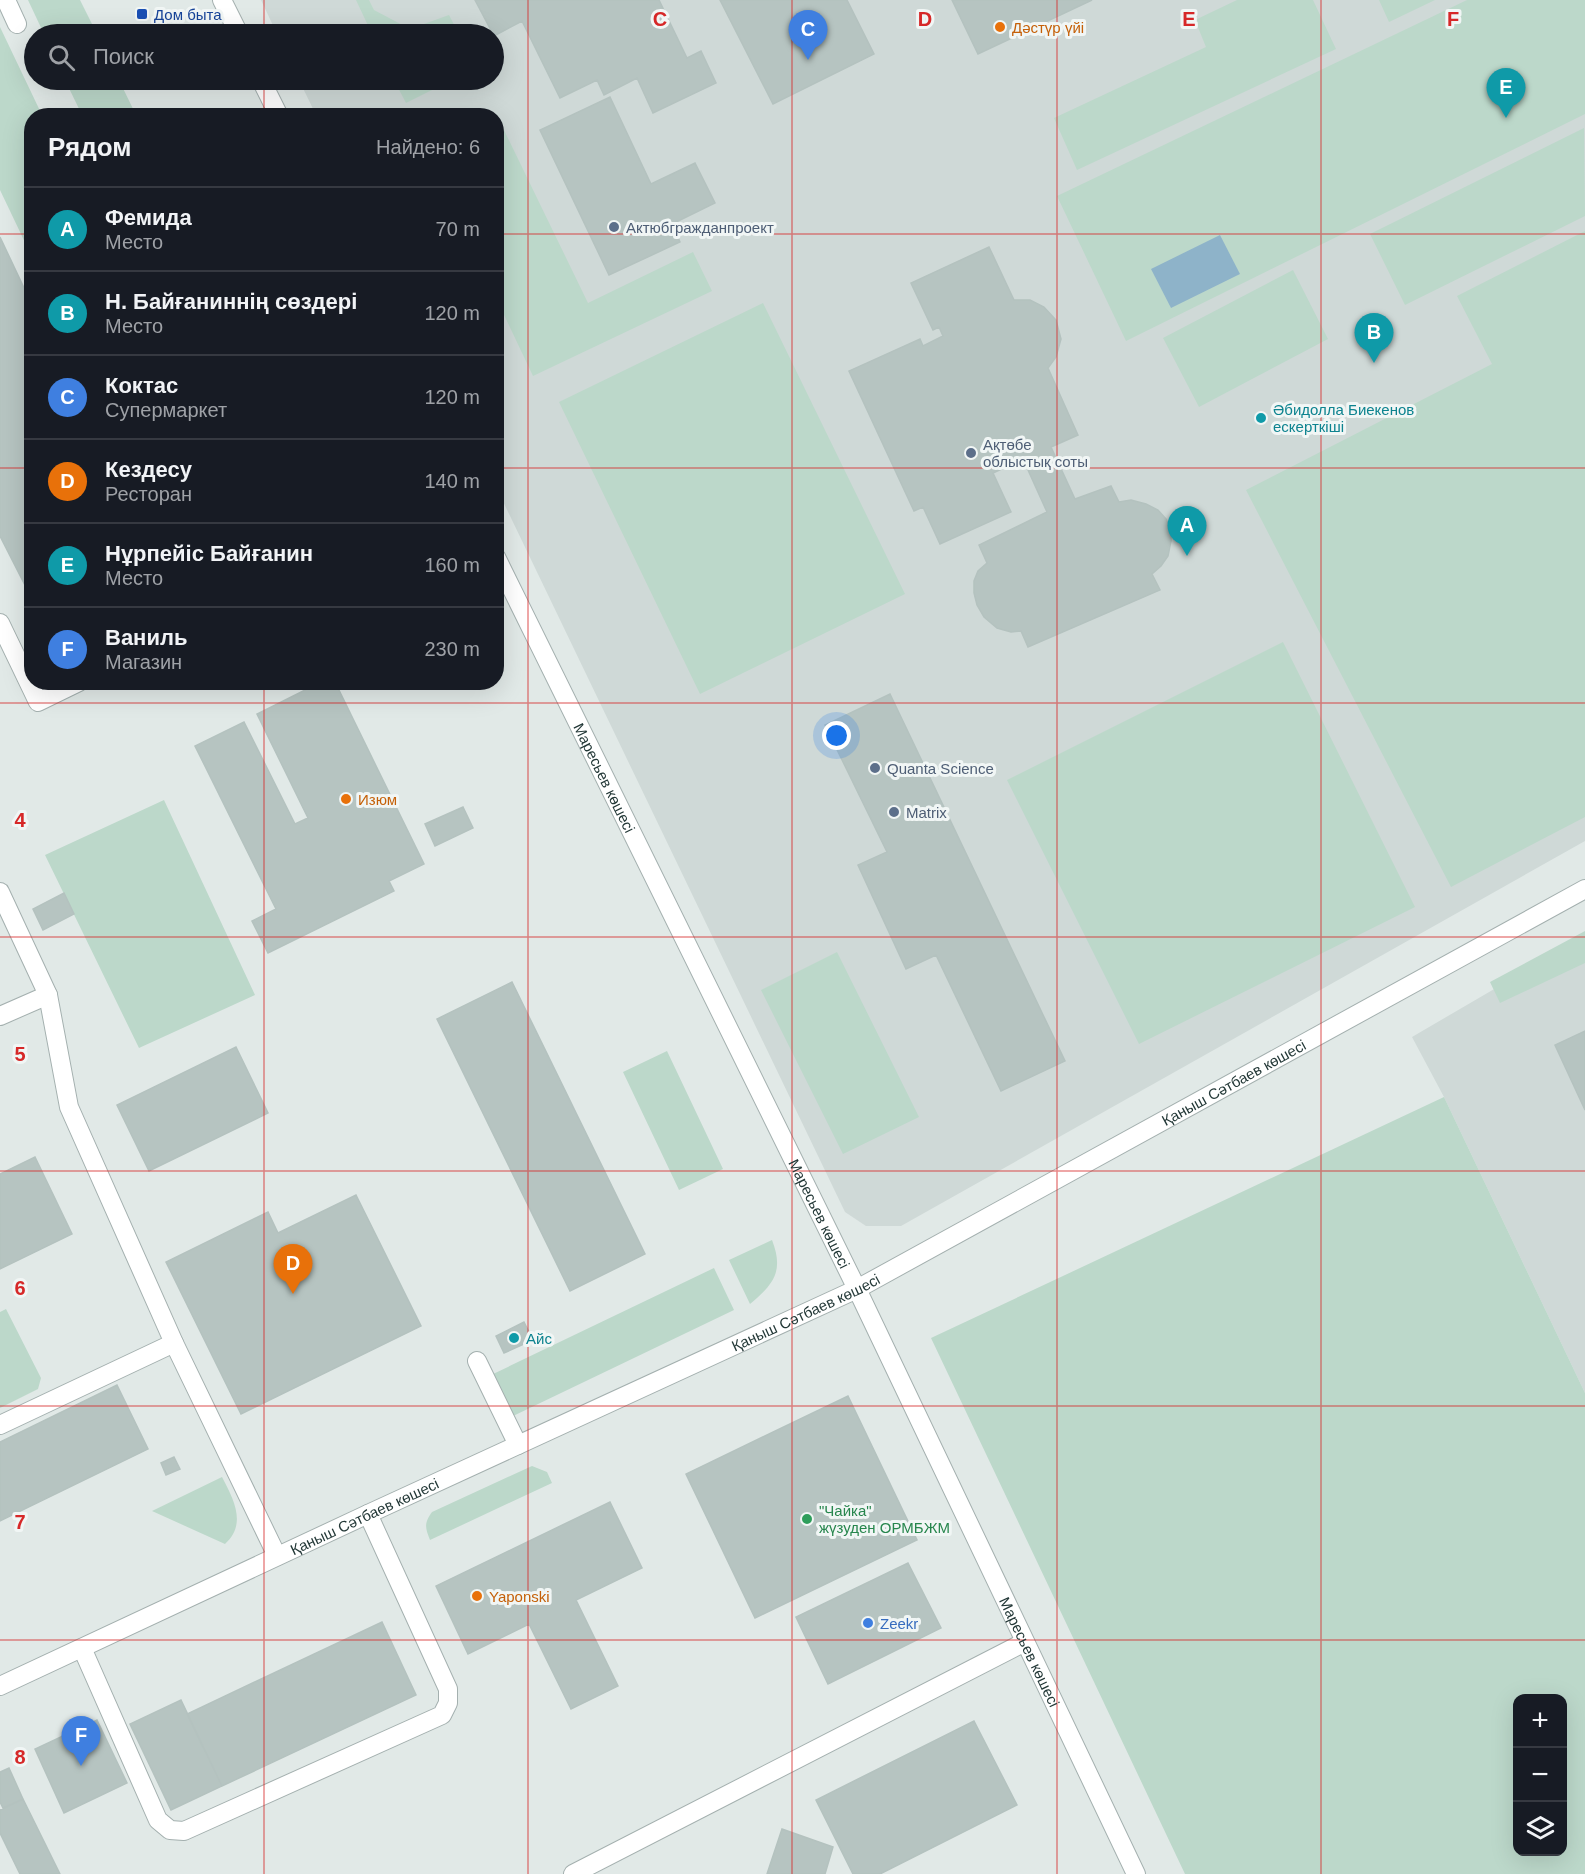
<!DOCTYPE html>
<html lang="ru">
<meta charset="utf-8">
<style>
body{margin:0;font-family:Arial,sans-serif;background:#20242c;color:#f1f3f6}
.controls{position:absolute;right:18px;bottom:18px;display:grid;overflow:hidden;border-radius:12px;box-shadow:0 6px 24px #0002}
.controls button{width:54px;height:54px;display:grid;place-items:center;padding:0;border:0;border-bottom:2px solid #363941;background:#171b24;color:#f1f3f6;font:30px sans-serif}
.you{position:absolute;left:837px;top:736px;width:21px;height:21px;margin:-15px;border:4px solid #fff;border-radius:50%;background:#1a73e8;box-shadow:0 0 0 9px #1a73e833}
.badge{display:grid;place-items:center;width:39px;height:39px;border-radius:50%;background:#0b8043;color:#fff;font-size:20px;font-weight:700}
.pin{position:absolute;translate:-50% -50px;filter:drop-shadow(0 2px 3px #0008)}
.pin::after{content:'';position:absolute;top:32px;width:21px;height:18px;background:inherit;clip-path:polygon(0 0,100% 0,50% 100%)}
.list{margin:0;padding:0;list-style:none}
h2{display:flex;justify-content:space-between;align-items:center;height:78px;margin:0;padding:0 24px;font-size:26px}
h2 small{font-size:20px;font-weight:400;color:#9ea1a6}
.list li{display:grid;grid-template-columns:39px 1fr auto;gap:18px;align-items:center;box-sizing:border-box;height:84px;padding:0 24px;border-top:2px solid #363941}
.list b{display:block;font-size:22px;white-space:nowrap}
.list p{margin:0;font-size:20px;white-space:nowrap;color:#9ea1a6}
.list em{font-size:20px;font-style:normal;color:#9ea1a6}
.icon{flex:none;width:33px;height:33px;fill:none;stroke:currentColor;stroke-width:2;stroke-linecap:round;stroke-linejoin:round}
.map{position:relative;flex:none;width:1585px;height:1874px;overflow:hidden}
.search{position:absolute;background:#171b24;box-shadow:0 6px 24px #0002;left:24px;top:24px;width:480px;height:66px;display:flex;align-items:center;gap:15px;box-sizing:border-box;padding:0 21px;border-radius:33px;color:#9ea1a6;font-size:22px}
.panel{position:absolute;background:#171b24;box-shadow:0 6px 24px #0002;left:24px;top:108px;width:480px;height:582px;border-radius:24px}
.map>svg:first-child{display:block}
.built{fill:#cfd9d7}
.green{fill:#bcd8ca;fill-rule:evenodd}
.water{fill:#8eb3c9}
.building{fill:#b6c4c1;stroke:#b4c2bf;stroke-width:1.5}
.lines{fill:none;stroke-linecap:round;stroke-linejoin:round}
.minor-casing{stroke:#a4b0af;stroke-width:20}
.minor{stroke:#fff;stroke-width:18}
.grid{fill:none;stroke:#d62828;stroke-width:1.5;stroke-opacity:0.55}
.transit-dot{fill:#1a4fb4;stroke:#f1f6f5;stroke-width:2}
.food-dot{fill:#e8710a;stroke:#f1f6f5;stroke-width:2}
.service-dot{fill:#5c6f8a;stroke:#f1f6f5;stroke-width:2}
.culture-dot{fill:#0f9aa8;stroke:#f1f6f5;stroke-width:2}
.leisure-dot{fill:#2e9e5b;stroke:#f1f6f5;stroke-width:2}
.shop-dot{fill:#3f7fe0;stroke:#f1f6f5;stroke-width:2}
.labels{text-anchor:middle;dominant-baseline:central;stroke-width:6;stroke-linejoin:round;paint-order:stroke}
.transit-label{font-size:15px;fill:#164399;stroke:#f1f6f5;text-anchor:start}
.food-label{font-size:15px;fill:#c56008;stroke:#f1f6f5;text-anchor:start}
.service-label{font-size:15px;fill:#4e5e75;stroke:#f1f6f5;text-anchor:start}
.culture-label{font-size:15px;fill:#0d838f;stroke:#f1f6f5;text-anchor:start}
.street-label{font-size:15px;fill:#233837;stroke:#f1f6f5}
.leisure-label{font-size:15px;fill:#27864d;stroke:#f1f6f5;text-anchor:start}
.shop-label{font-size:15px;fill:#366cbe;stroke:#f1f6f5;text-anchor:start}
.grid-label{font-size:20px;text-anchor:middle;font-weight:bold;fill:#d62828;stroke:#f1f6f5;stroke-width:6;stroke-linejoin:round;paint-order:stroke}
</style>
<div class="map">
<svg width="1585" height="1874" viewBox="0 0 1585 1874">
<rect width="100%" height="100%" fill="#e1e9e7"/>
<path class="built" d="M261 0H1585V841L901 1226H866L845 1212 497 489 496 116 316 115 299 80H494V34H277Z
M1585 936V1393L1444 1097 1412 1037Z"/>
<path class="green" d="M28 0H80L97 34H44Z
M356 0H369L374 10 410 29 449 15 459 34H372Z
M1237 0H1313L1336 49 1077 170 1054 118 1206 47 1195 20Z
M1379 0H1435L1389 22Z
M1467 0H1585V114L1126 341 1057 196Z
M0 27 42 115 32 116 31 255 0 190Z
M65 80H119L136 115H82Z
M394 80H452L406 103Z
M502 126 588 303 693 252 712 291 533 376 497 300 496 128Z
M1584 128 1585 216 1405 305 1370 234Z
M1585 231V817L1451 887 1246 490 1492 364 1457 296Z
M1293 270 1328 339 1199 407 1163 338Z
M763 303 905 594 700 694 559 402Z
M1283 642 1415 907 1139 1044 1007 780Z
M164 800 255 995 139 1048 45 855Z
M1585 931V963L1500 1003 1490 982Z
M837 952 919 1117 843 1154 761 990Z
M667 1051 723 1169 679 1190 623 1072Z
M1444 1097 1585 1393V1874H1185L931 1338ZM1518 1698H1562V1852H1518Z
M772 1240C784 1271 774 1284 750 1304L729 1260Z
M714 1268 734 1310 511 1417 491 1375Z
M6 1309 41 1378 38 1389 0 1408V1312Z
M532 1466 547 1472 552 1483 430 1540C425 1528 424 1523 432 1512Z
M222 1477C234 1500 247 1524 225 1544L152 1511Z"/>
<path class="water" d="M1220 235 1240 274 1171 308 1151 269Z"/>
<path class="building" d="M475 0H659L687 58 701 51 716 83 653 113 637 78 604 95 597 80 560 98 522 21 494 36Z
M720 0H847L874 54 773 104Z
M952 0H1092L978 54Z
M610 97 651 184 695 163 715 203 672 224 680 242 609 275 540 130Z
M0 237 32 305V599L0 536Z
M989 247 1014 300H1030L1044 307 1056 320 1061 339 1056 357 1048 368 1078 435 1051 447 1075 499 1111 486 1119 502 1131 500 1146 504 1158 510 1166 519 1171 530V541L1168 556 1161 566 1152 574 1160 590 1028 647 1021 631 1011 632 997 628 984 617 977 605 974 593V581L978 571 987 563 979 545 1047 512 1023 459 993 473 1011 512 940 544 923 507 914 511 849 371 920 339 923 346 943 336 939 327 933 330 911 283Z
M321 682H335L424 864 389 881 394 891 268 953 252 921 276 909 195 746 244 722 295 824 308 818 257 714Z
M890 694 1065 1061 1001 1091 936 955 906 969 858 865 887 852 825 725Z
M463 807 473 828 435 846 425 824Z
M64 893 74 914 43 930 33 909Z
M512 982 645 1254 570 1291 437 1019Z
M1585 1031V1110L1555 1045Z
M236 1047 268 1113 149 1171 117 1105Z
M35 1157 72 1234 0 1269V1174Z
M356 1195 421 1326 241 1414 166 1262 268 1212 278 1233Z
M524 1322 533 1340 504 1353 496 1336Z
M117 1385 148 1449 0 1521V1442Z
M848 1396 917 1540 755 1618 686 1474Z
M174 1457 180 1469 166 1475 161 1463Z
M610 1502 642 1568 576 1600 618 1686 571 1709 529 1624 468 1654 436 1586Z
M908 1563 941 1628 828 1684 796 1617Z
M382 1622 416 1695 222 1786 187 1714Z
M181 1700 222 1786 171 1810 130 1724Z
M97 1720 127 1783 64 1813 35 1749Z
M974 1721 1017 1805 880 1874H853L816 1800Z
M9 1768 23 1799 3 1808 0 1802V1772Z
M23 1799 60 1874H20L0 1833V1810Z
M782 1829 833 1847 825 1874H767Z"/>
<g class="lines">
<g class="minor-casing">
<g id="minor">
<path d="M6 0 17 24"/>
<path d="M222 0 239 34"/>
<path d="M261 80 279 116"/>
<path id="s1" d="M496 557 857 1289 1136 1874"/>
<path d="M0 623 38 702 79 682"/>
<path d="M0 892 48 995 69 1107 174 1343 277 1556"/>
<path d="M0 1016 48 995"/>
<path d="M477 1361 518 1445"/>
<path d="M0 1425 174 1343"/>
<path d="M82 1648 158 1820 170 1830 184 1831 442 1715 448 1703V1689L368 1514"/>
<path id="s2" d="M0 1686 368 1514 857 1289 1585 889"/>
<path d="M573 1874 1025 1642"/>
</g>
</g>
<use href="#minor" class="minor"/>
</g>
<path class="grid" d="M264 0V34M528 0V1874M792 0V1874M1057 0V1874M1321 0V1874M264 80V116M0 234H32M496 234H1585M0 468H32M496 468H1585M264 682V1874M0 703H1585M0 937H1585M0 1171H1585M0 1406H1585M0 1640H1585"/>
<rect class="transit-dot" x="136" y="8" width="12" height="12" rx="3"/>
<g class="food-dot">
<circle cx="1000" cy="27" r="6"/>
<circle cx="346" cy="799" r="6"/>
<circle cx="477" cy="1596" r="6"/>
</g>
<g class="service-dot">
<circle cx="614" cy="227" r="6"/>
<circle cx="971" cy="453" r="6"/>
<circle cx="875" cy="768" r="6"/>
<circle cx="894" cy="812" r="6"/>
</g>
<g class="culture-dot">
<circle cx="1261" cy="418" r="6"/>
<circle cx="514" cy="1338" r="6"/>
</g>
<circle class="leisure-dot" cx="807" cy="1519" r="6"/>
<circle class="shop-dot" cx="868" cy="1623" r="6"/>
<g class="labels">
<g class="transit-label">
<text x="154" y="14">Дом быта</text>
</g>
<g class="food-label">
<text x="1012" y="27">Дәстүр үйі</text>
<text x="358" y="799">Изюм</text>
<text x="489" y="1596">Yaponski</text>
</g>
<g class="service-label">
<text x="626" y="227">Актюбгражданпроект</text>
<text x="983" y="444">Ақтөбе<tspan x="983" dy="17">облыстық соты</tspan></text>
<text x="887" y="768">Quanta Science</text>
<text x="906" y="812">Matrix</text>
</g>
<g class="culture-label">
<text x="1273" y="409">Әбидолла Биекенов<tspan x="1273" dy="17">ескерткіші</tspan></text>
<text x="526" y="1338">Айс</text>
</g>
<g class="street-label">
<text stroke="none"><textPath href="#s1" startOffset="246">Маресьев көшесі</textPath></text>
<text stroke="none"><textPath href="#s2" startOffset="1374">Қаныш Сәтбаев көшесі</textPath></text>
<text stroke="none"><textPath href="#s1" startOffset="732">Маресьев көшесі</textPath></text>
<text stroke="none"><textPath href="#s2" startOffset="888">Қаныш Сәтбаев көшесі</textPath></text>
<text stroke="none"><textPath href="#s2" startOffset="402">Қаныш Сәтбаев көшесі</textPath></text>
<text stroke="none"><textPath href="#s1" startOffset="1218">Маресьев көшесі</textPath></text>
</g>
<g class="leisure-label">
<text x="819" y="1510">"Чайка"<tspan x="819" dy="17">жүзуден ОРМБЖМ</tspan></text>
</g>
<g class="shop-label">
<text x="880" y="1623">Zeekr</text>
</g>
</g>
<g class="grid-label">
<text x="660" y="26">C</text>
<text x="925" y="26">D</text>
<text x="1189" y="26">E</text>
<text x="1453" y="26">F</text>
<text x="20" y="827">4</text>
<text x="20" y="1061">5</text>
<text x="20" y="1295">6</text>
<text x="20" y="1529">7</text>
<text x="20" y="1764">8</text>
</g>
</svg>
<div class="controls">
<button>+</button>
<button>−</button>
<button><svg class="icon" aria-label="layers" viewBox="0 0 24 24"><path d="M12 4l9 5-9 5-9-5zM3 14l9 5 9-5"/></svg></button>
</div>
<div class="you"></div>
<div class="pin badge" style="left:1187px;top:556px;background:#0f9aa8">A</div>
<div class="pin badge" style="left:1374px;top:363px;background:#0f9aa8">B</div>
<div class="pin badge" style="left:808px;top:60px;background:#3f7fe0">C</div>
<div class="pin badge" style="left:293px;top:1294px;background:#e8710a">D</div>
<div class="pin badge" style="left:1506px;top:118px;background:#0f9aa8">E</div>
<div class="pin badge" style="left:81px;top:1766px;background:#3f7fe0">F</div>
<div class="search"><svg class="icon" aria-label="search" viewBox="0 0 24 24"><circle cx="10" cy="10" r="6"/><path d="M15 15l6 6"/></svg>Поиск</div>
<section class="panel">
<h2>Рядом<small>Найдено: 6</small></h2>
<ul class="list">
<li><span class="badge" style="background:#0f9aa8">A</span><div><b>Фемида</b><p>Место</p></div><em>70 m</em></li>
<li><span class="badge" style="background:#0f9aa8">B</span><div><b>Н. Байғаниннің сөздері</b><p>Место</p></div><em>120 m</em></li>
<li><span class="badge" style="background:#3f7fe0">C</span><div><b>Коктас</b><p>Супермаркет</p></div><em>120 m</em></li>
<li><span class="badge" style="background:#e8710a">D</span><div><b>Кездесу</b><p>Ресторан</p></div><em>140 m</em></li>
<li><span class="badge" style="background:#0f9aa8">E</span><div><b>Нұрпейіс Байғанин</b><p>Место</p></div><em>160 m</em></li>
<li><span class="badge" style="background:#3f7fe0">F</span><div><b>Ваниль</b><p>Магазин</p></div><em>230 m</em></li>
</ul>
</section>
</div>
